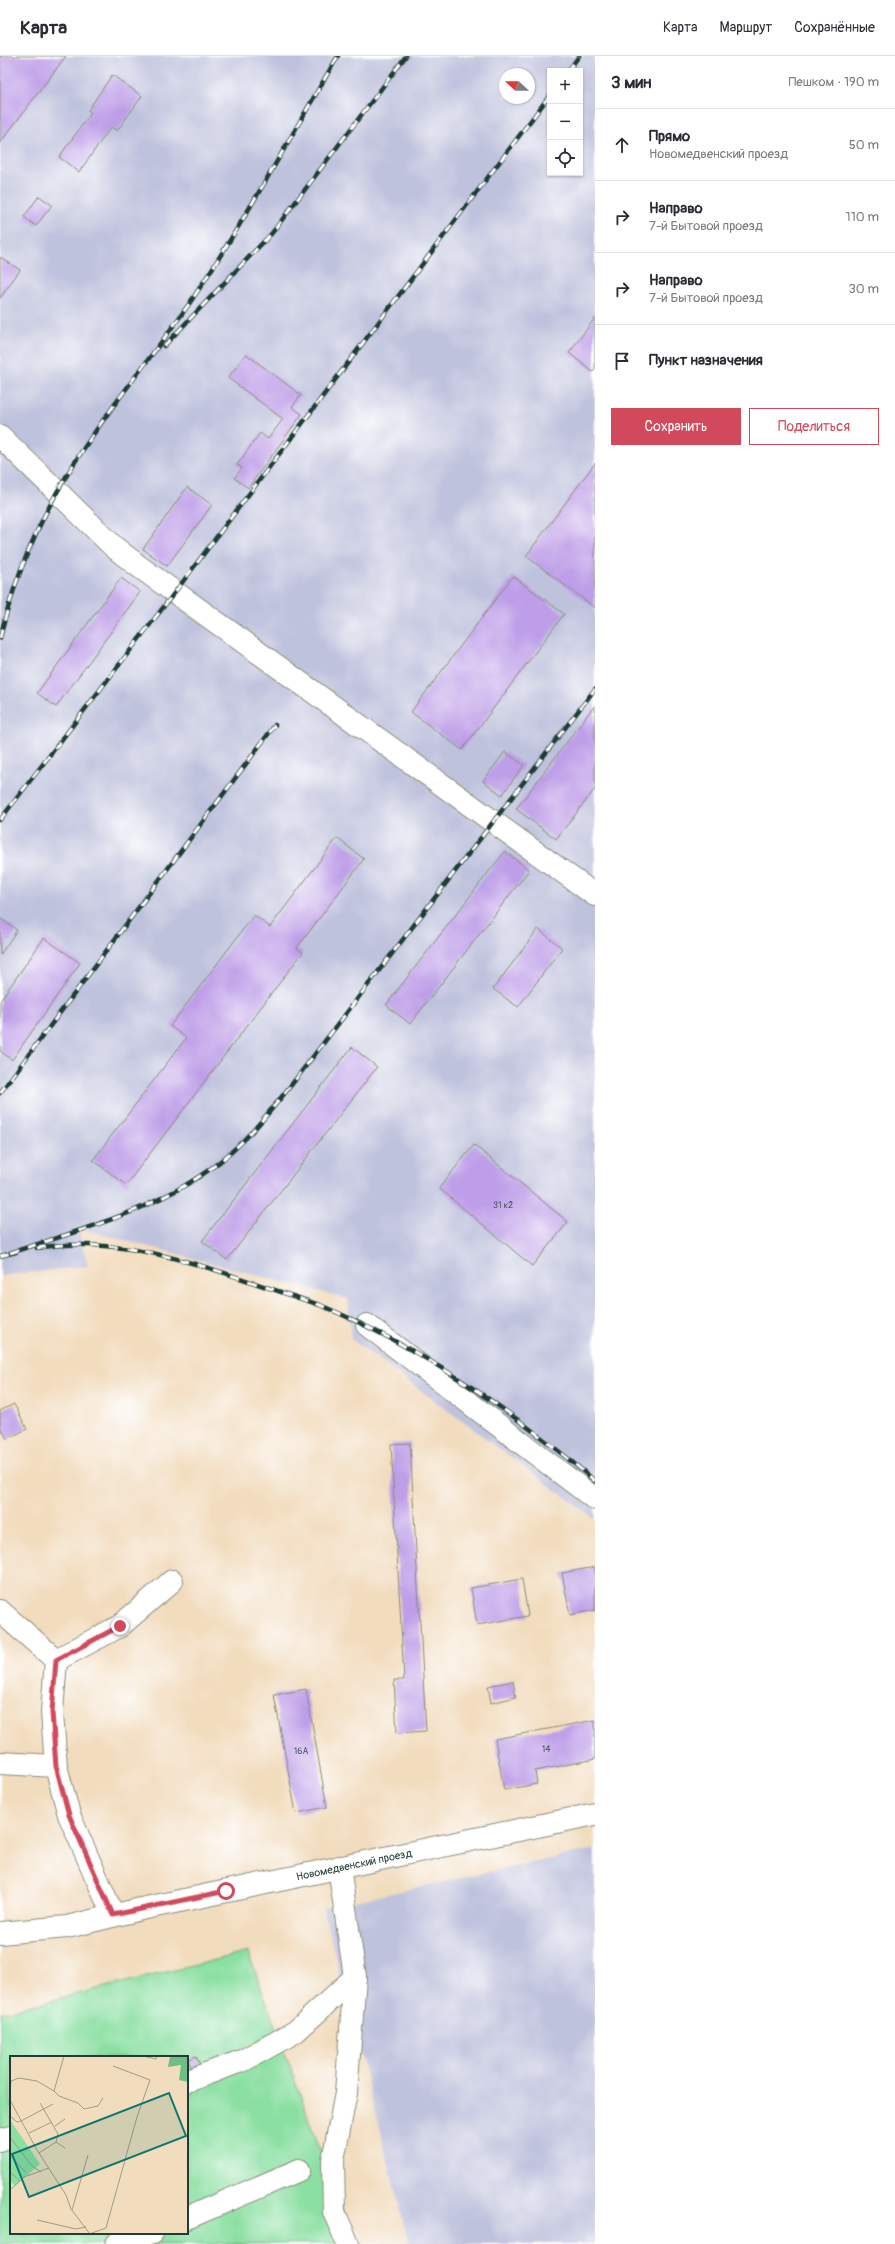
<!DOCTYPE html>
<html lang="ru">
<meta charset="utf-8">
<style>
body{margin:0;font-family:Pangolin,sans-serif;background:#f7f7f7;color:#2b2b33}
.controls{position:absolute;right:12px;top:12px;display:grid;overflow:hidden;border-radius:0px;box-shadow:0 1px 3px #0004}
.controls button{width:36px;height:36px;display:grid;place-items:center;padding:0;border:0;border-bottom:1px solid #e1e1e2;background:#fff;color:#2b2b33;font:20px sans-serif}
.compass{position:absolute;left:499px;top:12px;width:36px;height:36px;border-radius:50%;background:#fff;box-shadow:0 1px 3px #0004;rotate:291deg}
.stop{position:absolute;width:12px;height:12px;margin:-9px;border:3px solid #d1495b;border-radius:50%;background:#fff}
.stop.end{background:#d1495b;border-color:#fff;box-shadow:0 1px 4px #0008}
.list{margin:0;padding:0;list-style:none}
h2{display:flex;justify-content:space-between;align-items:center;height:52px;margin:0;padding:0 16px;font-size:17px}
h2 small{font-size:13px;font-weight:400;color:#7c7c81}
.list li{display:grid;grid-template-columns:26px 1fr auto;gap:12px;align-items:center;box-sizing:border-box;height:72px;padding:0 16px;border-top:1px solid #e1e1e2}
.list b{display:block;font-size:15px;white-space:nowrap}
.list p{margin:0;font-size:13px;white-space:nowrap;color:#7c7c81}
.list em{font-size:13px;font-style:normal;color:#7c7c81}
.actions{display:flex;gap:8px;padding:12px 16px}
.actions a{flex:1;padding:9px 0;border:1px solid #d1495b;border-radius:0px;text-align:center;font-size:14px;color:#d1495b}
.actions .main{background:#d1495b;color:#fff}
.icon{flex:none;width:22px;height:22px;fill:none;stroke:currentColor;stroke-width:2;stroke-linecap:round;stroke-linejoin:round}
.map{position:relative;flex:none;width:595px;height:2188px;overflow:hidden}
header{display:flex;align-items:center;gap:24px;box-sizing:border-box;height:56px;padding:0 20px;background:#fff;border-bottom:1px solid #e1e1e2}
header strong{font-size:19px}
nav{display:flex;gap:22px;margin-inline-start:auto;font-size:14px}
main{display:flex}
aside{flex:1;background:#fff}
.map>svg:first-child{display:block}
.industrial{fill:#bfc2dd;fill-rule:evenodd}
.green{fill:#8adfa1;stroke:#548e6a;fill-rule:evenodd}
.building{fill:#be9ee8}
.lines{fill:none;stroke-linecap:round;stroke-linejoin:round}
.minor-casing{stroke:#888c79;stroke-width:24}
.minor{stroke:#fff;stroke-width:22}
.rail-casing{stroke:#1f3d34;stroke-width:4.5}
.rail{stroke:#fff;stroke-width:3;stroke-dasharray:9;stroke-linecap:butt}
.route{stroke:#d1495b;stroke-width:5}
.labels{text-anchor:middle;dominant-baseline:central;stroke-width:4;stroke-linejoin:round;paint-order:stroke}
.number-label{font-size:9px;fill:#475561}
.street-label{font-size:11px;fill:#1f3d34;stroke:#fff}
.inset-road{fill:none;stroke:#9e9c87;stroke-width:1}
.view{fill:#0f766e;fill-opacity:0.15;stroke:#0f766e;stroke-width:2}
.inset-edge{fill:none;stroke:#1f3d34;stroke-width:2}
</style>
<header>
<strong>Карта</strong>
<nav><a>Карта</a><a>Маршрут</a><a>Сохранённые</a></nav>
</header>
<main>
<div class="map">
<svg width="595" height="2188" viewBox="0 0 595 2188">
<rect width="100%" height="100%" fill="#fff"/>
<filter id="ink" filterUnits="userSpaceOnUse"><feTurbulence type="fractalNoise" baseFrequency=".025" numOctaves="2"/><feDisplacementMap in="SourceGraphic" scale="8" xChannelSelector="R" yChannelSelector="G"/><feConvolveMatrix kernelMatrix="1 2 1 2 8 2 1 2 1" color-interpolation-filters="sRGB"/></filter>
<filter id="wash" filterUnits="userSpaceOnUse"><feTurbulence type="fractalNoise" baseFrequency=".012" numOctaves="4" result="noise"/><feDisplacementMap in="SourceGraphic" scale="16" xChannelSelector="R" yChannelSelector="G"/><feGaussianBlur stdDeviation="0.9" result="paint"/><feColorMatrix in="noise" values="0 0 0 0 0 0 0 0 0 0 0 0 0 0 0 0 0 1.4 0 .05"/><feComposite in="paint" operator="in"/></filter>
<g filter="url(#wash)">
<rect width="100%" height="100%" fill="#f2dcbe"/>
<path class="industrial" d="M0 0H595V1463L351 1283 348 1243 78 1172 88 1210 0 1220ZM550 15H580V117H550ZM505 18H529V42H505Z
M595 1793V2188H409L323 1852Z"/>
<path class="green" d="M248 1896 355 2188H0V1957ZM11 2001H187V2177H11Z"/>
<g id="blocks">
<path class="building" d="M0 0H66L0 87Z
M112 19 142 40 117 75 111 71 79 116 59 101 91 57 88 54Z
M39 140 52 149 36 170 24 161Z
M0 201 20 214 0 242Z
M595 262V313L593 316 569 297Z
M246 298 301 339 292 351 302 358 248 432 234 422 242 412 237 409 260 377 268 383 283 363 228 322Z
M595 407V552L526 500Z
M187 431 212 449 167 510 143 493Z
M513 520 564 558 462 694 411 656Z
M121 522 140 536 56 651 37 637Z
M595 649V733L556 783 516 753Z
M505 696 524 709 502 739 483 725Z
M337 782 364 803 297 892 303 896 126 1129 93 1104 186 982 170 970 254 859 270 871Z
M505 795 529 814 410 968 386 949Z
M0 862 17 874 0 899Z
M538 873 562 892 518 951 493 933Z
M44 882 80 907 12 1004 0 995V945Z
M352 991 377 1011 227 1204 202 1185Z
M474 1089 568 1166 532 1210 439 1132Z
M14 1348 27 1373 7 1383 0 1370V1355Z
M410 1387 426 1675 397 1677 394 1624H404L391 1388Z
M595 1511V1554L570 1559 562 1517Z
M522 1523 528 1560 477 1569 471 1532Z
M513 1625 516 1641 491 1647 488 1630Z
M306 1633 327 1751 296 1757 274 1639Z
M595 1664V1703L535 1715 537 1728 504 1734 495 1683Z
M196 2000 201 2011 193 2015 188 2004Z"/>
</g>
</g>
<g filter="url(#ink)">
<use href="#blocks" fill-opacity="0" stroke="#888c79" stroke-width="1"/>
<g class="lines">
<g class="minor-casing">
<g id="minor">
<path d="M0 380 114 491 137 509 595 839"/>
<path d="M367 1269 595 1443"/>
<path d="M0 1555 56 1604"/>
<path d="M0 1707 56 1710"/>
<path d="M339 1811 355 1921 346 2037 333 2104 334 2156 348 2188"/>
<path d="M113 1859 69 1759 56 1710 52 1656 56 1604 120 1570 172 1525"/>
<path id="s1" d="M0 1877 67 1871 141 1853 595 1758"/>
<path d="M187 2025 244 2004 295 1976 355 1921"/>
<path d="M0 2084 11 2081"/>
<path d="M187 2162 299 2114"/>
<path d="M117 2188 152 2177"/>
</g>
</g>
<use href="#minor" class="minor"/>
<g class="rail-casing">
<path id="rail" d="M568 15 579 0
M164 290 272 177 406 0
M0 582C14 524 36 470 67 419 103 359 149 305 189 248 243 168 289 83 338 0
M0 764 175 536 550 39
M0 1037 275 669
M37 1192C132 1176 231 1221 320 1249 422 1292 511 1354 595 1425
M10 1197C86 1172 166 1152 228 1099 252 1078 272 1053 292 1028L595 633
M0 1200 16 1196"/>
</g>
<use href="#rail" class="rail"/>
</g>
</g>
<g class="lines" filter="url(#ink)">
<path class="route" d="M120 1570 56 1604 52 1656 56 1710 69 1759 113 1859 226 1835"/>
</g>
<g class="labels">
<g class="number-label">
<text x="503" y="1149">31 к2</text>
<text x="546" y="1693">14</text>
<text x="301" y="1695">16А</text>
</g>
<g class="street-label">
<text stroke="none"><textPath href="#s1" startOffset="361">Новомедвенский проезд</textPath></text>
</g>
</g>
<g transform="translate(10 2000)">
<rect width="178" height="178" fill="#f2dcbe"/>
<path d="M0 64 30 108 5 130 0 125Z" fill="#8adfa1"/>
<path d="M160 0H178V26L169 24 171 9 158 11Z" fill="#6fbe87"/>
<path class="inset-road" d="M133 0 146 3 147 0M0 35 1 25 9 22 27 25 44 35 49 40 68 47 74 53 88 50 93 42M44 35 54 0M0 44 27 94 56 139 61 153 80 178M30 47 48 78 46 86M0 60 7 66 11 65M11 65 43 48M45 70 55 63M19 77 42 66M0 81 22 110 31 116M29 97 46 86 55 92M0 99 16 117M0 116 10 125M0 134 14 121 39 112M62 154 78 99M27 164 66 173 76 171M79 178 96 172 127 61 140 24 103 10"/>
<path class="view" d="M159 37 176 80 19 141 2 98Z"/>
<rect width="178" height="178" class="inset-edge"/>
</g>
</svg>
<div class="controls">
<button>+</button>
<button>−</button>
<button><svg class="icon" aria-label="locate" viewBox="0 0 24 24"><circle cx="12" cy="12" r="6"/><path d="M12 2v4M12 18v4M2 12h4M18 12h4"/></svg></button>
</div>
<svg class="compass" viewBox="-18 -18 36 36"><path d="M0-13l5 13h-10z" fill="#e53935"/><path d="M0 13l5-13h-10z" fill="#7c7c81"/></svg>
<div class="stop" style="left:226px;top:1835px"></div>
<div class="stop end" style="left:120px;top:1570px"></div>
</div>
<aside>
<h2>3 мин<small>Пешком · 190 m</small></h2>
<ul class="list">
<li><svg class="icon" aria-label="ahead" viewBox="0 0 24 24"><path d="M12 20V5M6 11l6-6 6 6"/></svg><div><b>Прямо</b><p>Новомедвенский проезд</p></div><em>50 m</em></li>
<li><svg class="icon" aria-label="right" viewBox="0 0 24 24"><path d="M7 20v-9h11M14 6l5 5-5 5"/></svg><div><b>Направо</b><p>7-й Бытовой проезд</p></div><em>110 m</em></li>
<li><svg class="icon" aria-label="right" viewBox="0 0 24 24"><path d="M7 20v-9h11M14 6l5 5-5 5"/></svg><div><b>Направо</b><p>7-й Бытовой проезд</p></div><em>30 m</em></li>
<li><svg class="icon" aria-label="arrive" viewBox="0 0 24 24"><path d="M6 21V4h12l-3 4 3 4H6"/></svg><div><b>Пункт назначения</b></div></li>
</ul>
<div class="actions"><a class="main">Сохранить</a><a>Поделиться</a></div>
</aside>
</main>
